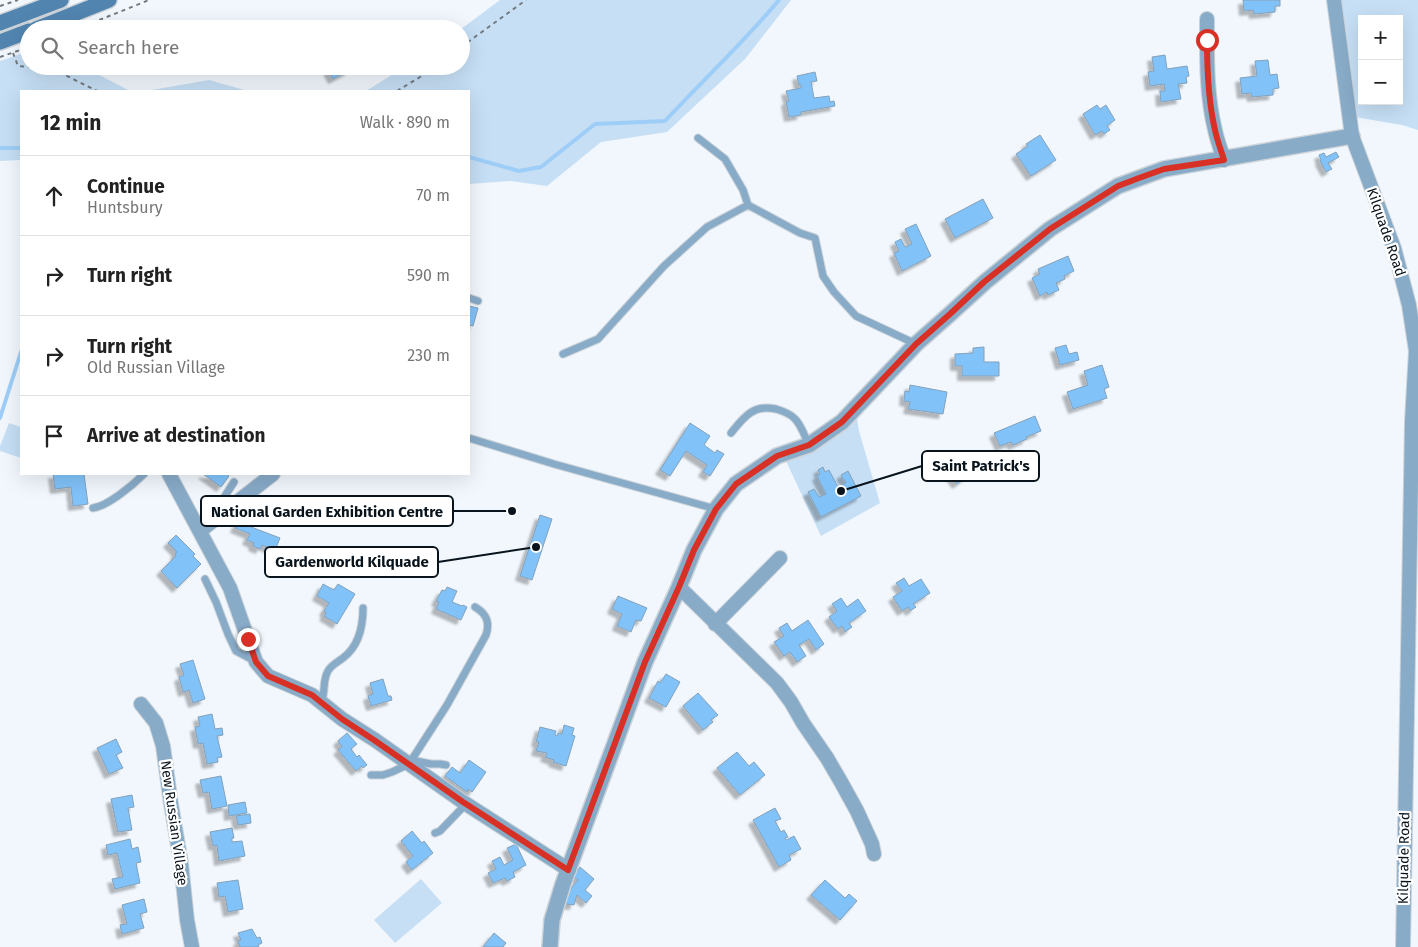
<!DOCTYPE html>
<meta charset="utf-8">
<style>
body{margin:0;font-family:"Fira Sans",sans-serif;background:#f6f6f6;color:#222}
.controls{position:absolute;right:15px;top:15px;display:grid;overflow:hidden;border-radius:0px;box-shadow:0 5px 20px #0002}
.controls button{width:45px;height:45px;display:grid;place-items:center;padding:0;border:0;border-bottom:1px solid #e0e0e0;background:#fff;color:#222;font:25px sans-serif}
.stop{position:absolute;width:15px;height:15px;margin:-11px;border:4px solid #d93025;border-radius:50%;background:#fff}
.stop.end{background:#d93025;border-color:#fff;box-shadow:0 1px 5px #0008}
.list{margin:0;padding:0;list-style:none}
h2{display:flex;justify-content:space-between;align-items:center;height:65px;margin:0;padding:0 20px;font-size:21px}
h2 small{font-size:16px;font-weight:400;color:#767676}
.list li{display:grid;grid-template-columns:32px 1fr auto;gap:15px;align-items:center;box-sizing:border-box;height:80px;padding:0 20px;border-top:1px solid #e0e0e0}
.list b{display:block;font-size:19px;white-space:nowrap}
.list p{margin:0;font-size:16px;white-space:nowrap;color:#767676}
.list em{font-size:16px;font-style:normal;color:#767676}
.icon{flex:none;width:28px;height:28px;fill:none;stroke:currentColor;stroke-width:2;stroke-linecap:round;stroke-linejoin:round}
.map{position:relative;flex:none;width:1418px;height:947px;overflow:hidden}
.search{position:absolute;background:#fff;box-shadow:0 5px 20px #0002;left:20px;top:20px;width:450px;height:55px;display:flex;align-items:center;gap:12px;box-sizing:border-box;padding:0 18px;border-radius:28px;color:#767676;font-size:19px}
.panel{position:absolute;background:#fff;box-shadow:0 5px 20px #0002;left:20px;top:90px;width:450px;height:385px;border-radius:0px}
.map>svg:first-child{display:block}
.green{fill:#c6dff5;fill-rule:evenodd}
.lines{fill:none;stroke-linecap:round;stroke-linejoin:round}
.stream{stroke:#9ecef7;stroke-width:4}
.building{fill:#81c2f9;stroke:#83a1ba;filter:url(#shadow)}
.service-casing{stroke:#ccd3d9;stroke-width:9}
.minor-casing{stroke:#ccd3d9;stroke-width:16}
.tertiary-casing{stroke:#ccd3d9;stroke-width:18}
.secondary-casing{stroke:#ccd3d9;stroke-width:18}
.path{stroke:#727b83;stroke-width:2;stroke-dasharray:4 4;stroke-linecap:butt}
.service{stroke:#88abc8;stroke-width:7}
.minor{stroke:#88abc8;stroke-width:14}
.tertiary{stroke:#88abc8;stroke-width:15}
.secondary{stroke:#5185b0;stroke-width:15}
.route{stroke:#d93025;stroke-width:6}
.labels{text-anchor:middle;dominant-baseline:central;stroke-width:4.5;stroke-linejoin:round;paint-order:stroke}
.street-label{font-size:14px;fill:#08131c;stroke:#fff}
.leader{fill:none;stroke:#08131c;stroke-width:2}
.callout-dot{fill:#08131c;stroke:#fff;stroke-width:2}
.callout{fill:#fff;stroke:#08131c;stroke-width:2}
.callout-label{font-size:15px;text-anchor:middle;font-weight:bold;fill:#08131c}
</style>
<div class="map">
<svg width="1418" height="947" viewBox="0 0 1418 947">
<defs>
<filter id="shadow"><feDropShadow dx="-4.5" dy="4.5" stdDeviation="1" flood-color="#0004"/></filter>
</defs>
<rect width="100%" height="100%" fill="#f1f7fd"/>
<path class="green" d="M500 0H791L745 59 667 132 601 142 547 186 511 181 469 184V91H366L406 66H461V29Z
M1341 0H1418V130L1402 125 1355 117 1341 15ZM1362 19H1399V101H1362Z
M29 51V66H82L130 91H21V160L0 161V61Z
M209 80 248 91H146Z
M856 412 859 431 880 503 821 536 786 461 811 450Z
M9 423 21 427V458L0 451V446Z
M421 879 442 903 395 943 374 920Z"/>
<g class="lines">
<path class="stream" d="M0 148H21
M469 157 519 171 541 167 595 124 665 121C703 80 744 42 779 0
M0 418 21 352"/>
</g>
<path class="building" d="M1243 0H1280V6H1275V12L1254 14 1253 10 1244 11Z
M1165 55 1167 69 1187 66 1189 76 1186 77 1187 83 1178 84 1181 99 1161 102 1160 91H1165L1164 84 1150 86 1148 72 1154 71 1152 57Z
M1268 60 1270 75 1277 74 1279 88 1273 89V95L1252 97 1251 93 1242 94 1240 78 1257 76 1255 61Z
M326 66H347L350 70 333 79Z
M815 72 817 81 811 82 814 98 829 96 830 102 834 101 835 106 801 112V115L789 117 786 101H789L786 91 801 88V85H799L797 76Z
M1097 105 1100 109 1106 105 1115 120 1107 126 1110 130 1104 134 1102 131 1095 135 1083 114Z
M1040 135 1056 160 1031 176 1016 154 1028 146 1026 144Z
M1336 152 1339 157 1328 163 1332 169 1326 172 1320 161 1321 160 1319 155 1324 153 1326 157Z
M983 199 993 218 955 238 945 219Z
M916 224 931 256 902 271 894 253 899 251 895 242 901 239 905 247 912 244 905 229Z
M1068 256 1074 271 1064 276 1065 279 1056 283 1059 290 1048 295 1047 292 1040 296 1032 278 1040 274 1038 269Z
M469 306 478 308 473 326 469 325Z
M1066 345 1069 354 1077 352 1079 360 1060 365 1055 348Z
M984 347V362H999V376H962V366H955V354L973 353V348Z
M1102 365 1109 387 1104 389 1107 398 1073 409 1067 392 1088 385 1084 371Z
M910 385 947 392 943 414 908 409 910 402 904 401 905 391 909 392Z
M1035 416 1041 431 1026 437 1027 439 1013 445 1011 442 1000 446 994 433Z
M690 423 710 436 704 445 715 453 717 450 724 454 710 476 703 472 707 465 686 451 670 476 660 470Z
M977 450 986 462 957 484 948 472 952 468 950 466 959 459 961 462Z
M823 467 825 472 829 470 838 487 846 483 841 475 848 471 861 496 821 517 808 492 814 489 819 497 826 494 817 476 820 474 818 470Z
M53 474H84L88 504 73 506 71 487 55 489Z
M203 474H226L229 476 221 487Z
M540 515 552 519 532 580 520 576Z
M238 522 280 538 275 550 262 545 260 549 253 546 254 543 247 540 250 534 235 528Z
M176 535 195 554 193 556 201 564 177 588 161 571 176 556 175 554 177 552 168 543Z
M904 578 909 586 921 579 930 593 913 604 916 607 910 611 908 607 902 611 893 597 902 591 896 583Z
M323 584 334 590 338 584 355 594 337 624 324 616 326 613 324 611 329 603 317 596Z
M447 587 457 591 452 602 462 606 463 605 467 607 461 620 436 609 439 602 436 601 442 590 445 591Z
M618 596 647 608 641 621 636 620 631 632 617 626 622 614 612 609Z
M841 598 847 607 858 599 866 611 849 623 852 627 845 632 842 626 838 629 829 617 837 611 832 604Z
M808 620 824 644 816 650 809 639 799 645 806 656 797 662 790 652 784 656 774 642 784 636 779 628 787 623 792 631Z
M193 660 205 699 193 703 189 690 183 692 179 677 184 675 180 664Z
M666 674 680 682 666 707 649 698 658 681 660 683Z
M383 679 388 696H391L392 700 371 706 368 696 373 694 370 683Z
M698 693 718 715 711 720 713 722 703 730 683 706Z
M212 714 215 729 222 728 223 735 217 736 222 757 217 758 218 762 207 764 203 743 198 744 195 727 200 726 198 717Z
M564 725 574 728 572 735 575 736 566 766 553 762 554 760 545 757 547 753 536 751 539 742H536L540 727 556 731 555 735 557 736 558 733 562 734Z
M347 733 357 744 351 749 357 757 359 755 367 765 363 768 362 766 356 771 338 750 342 747 338 741Z
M116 739 122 752 116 755 123 768 109 774 97 748Z
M737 752 749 766 754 762 765 775 740 795 717 768Z
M469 760 486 772 472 792 468 789 467 792 445 776 452 767 460 773Z
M221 776 227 806 212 809 209 792 203 793 200 780Z
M132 795 134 807 128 808 132 830 118 832 111 799Z
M245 802 247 813 229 816 228 805Z
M775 808 781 819 775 821 781 832 784 830 788 837 785 838 786 840 794 836 801 849 789 855 791 860 779 867 753 820Z
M250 814 251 823 238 825 236 816Z
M232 828 234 838H232V842L242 841 245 856 219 861 217 845 213 846 210 832Z
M412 831 422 843 424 841 433 853 412 870 406 862 413 856 401 841Z
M130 839 132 849 138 847 141 862 136 863 140 883 115 889 112 879 123 877 117 853 108 855 106 845Z
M516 844 526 865 513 872 515 877 507 881 505 878 493 883 488 873 496 869 492 861 500 857 504 865 513 860 507 848Z
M580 867 594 879 585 890 592 896 586 903 577 895 574 905 566 904 568 892 578 880 573 876Z
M238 880 243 909 228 912 225 896 219 897 217 883Z
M825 880 845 898 849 894 857 901 840 920 811 895Z
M144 899 147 912 140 914 144 928 122 934 120 925 127 924 122 905Z
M252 929 257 938 260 937 262 943 258 945 259 947H240L238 941 241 940 238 933Z
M494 933 506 943 503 947H483Z"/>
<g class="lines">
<g class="service-casing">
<path id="service" d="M698 138 725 159 743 190 748 205
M469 298 478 301
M563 354 598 339 664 266 707 227 748 205 800 233 815 238 823 276 834 292 856 316 916 344
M731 433C744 417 753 404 776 409 783 411 792 415 796 420 802 427 805 437 809 445
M469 438 554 464 716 509
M93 508C108 506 133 485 144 474
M214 516 223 499 234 482
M205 579 216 602 228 634 236 651 249 658H254
M321 702C326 692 322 681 328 671 331 665 338 662 343 658 359 646 363 626 363 608
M411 760 431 764H440L446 765
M371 775H383L392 772 409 764 447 705 486 635C490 623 487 614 475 607
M435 833 440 831 466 804"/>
</g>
<g class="minor-casing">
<path id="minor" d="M1334 0 1352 136 1394 248 1409 305 1416 351 1412 421 1403 947
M1207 19C1207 56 1206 94 1215 130 1217 140 1221 150 1224 160
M169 474 230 588 256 662 268 676 312 695 342 719 375 740 463 802 569 870
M200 531 273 474
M679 587 777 683 791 702 803 723 827 758 841 782 857 811 872 844 874 854
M715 624 780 558
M141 704 156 723 163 746 171 804 181 863 187 920 192 947"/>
</g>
<g class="tertiary-casing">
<path id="tertiary" d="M550 947 552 920 563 884 645 662 679 587 694 550 716 509 736 484 777 456 809 445 842 422 916 344 950 314 985 282 1050 229 1118 186 1164 169 1352 136"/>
</g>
<g class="secondary-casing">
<path id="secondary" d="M0 23 61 0
M36 29 109 0
M0 42 29 31"/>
</g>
<path class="path" d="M0 6 18 0
M77 29 149 0
M461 47 526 0
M13 53 18 66 53 69 97 91
M0 57 29 47
M397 91 420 77 435 66"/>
<use href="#service" class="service"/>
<use href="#minor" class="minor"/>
<use href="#tertiary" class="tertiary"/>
<use href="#secondary" class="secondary"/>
</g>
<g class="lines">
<path class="route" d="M248 639 256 662 268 676 312 695 342 719 374 740 463 802 568 870 645 662 679 587 694 550 716 509 736 484 777 456 809 445 842 422 916 344 950 314 984 282 1050 229 1118 186 1139 178 1164 169 1224 160C1221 150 1217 140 1215 130 1208 100 1207 70 1207 40"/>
</g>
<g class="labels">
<g class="street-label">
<text transform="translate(1386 232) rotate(71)">Kilquade Road</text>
<text transform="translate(174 823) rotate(82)">New Russian Village</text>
<text transform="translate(1404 858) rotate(-89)">Kilquade Road</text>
</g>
</g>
<path class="leader" d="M841 491L922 466M512 511L453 511M536 547L438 562"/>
<g class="callout-dot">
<circle cx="841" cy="491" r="5"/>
<circle cx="512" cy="511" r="5"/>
<circle cx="536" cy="547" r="5"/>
</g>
<g class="callout">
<rect x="922" y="451" width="117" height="30" rx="5"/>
<rect x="201" y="496" width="252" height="30" rx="5"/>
<rect x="265" y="547" width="173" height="30" rx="5"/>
</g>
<g class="callout-label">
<text x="981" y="471">Saint Patrick's</text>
<text x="327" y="517">National Garden Exhibition Centre</text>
<text x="352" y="567">Gardenworld Kilquade</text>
</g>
</svg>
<div class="controls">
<button>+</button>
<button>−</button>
</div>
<div class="stop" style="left:1207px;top:40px"></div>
<div class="stop end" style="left:248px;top:639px"></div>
<div class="search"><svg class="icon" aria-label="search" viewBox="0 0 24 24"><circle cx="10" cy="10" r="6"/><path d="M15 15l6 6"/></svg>Search here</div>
<section class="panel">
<h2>12 min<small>Walk · 890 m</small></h2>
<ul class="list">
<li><svg class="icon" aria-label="ahead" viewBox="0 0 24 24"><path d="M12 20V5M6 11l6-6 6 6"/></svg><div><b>Continue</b><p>Huntsbury</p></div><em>70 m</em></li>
<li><svg class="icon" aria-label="right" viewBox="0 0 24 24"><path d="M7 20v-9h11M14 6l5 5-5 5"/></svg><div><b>Turn right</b></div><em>590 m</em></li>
<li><svg class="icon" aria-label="right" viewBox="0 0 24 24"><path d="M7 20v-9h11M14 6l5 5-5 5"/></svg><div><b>Turn right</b><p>Old Russian Village</p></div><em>230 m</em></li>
<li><svg class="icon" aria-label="arrive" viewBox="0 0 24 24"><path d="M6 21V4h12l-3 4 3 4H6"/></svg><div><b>Arrive at destination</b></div></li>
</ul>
</section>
</div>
